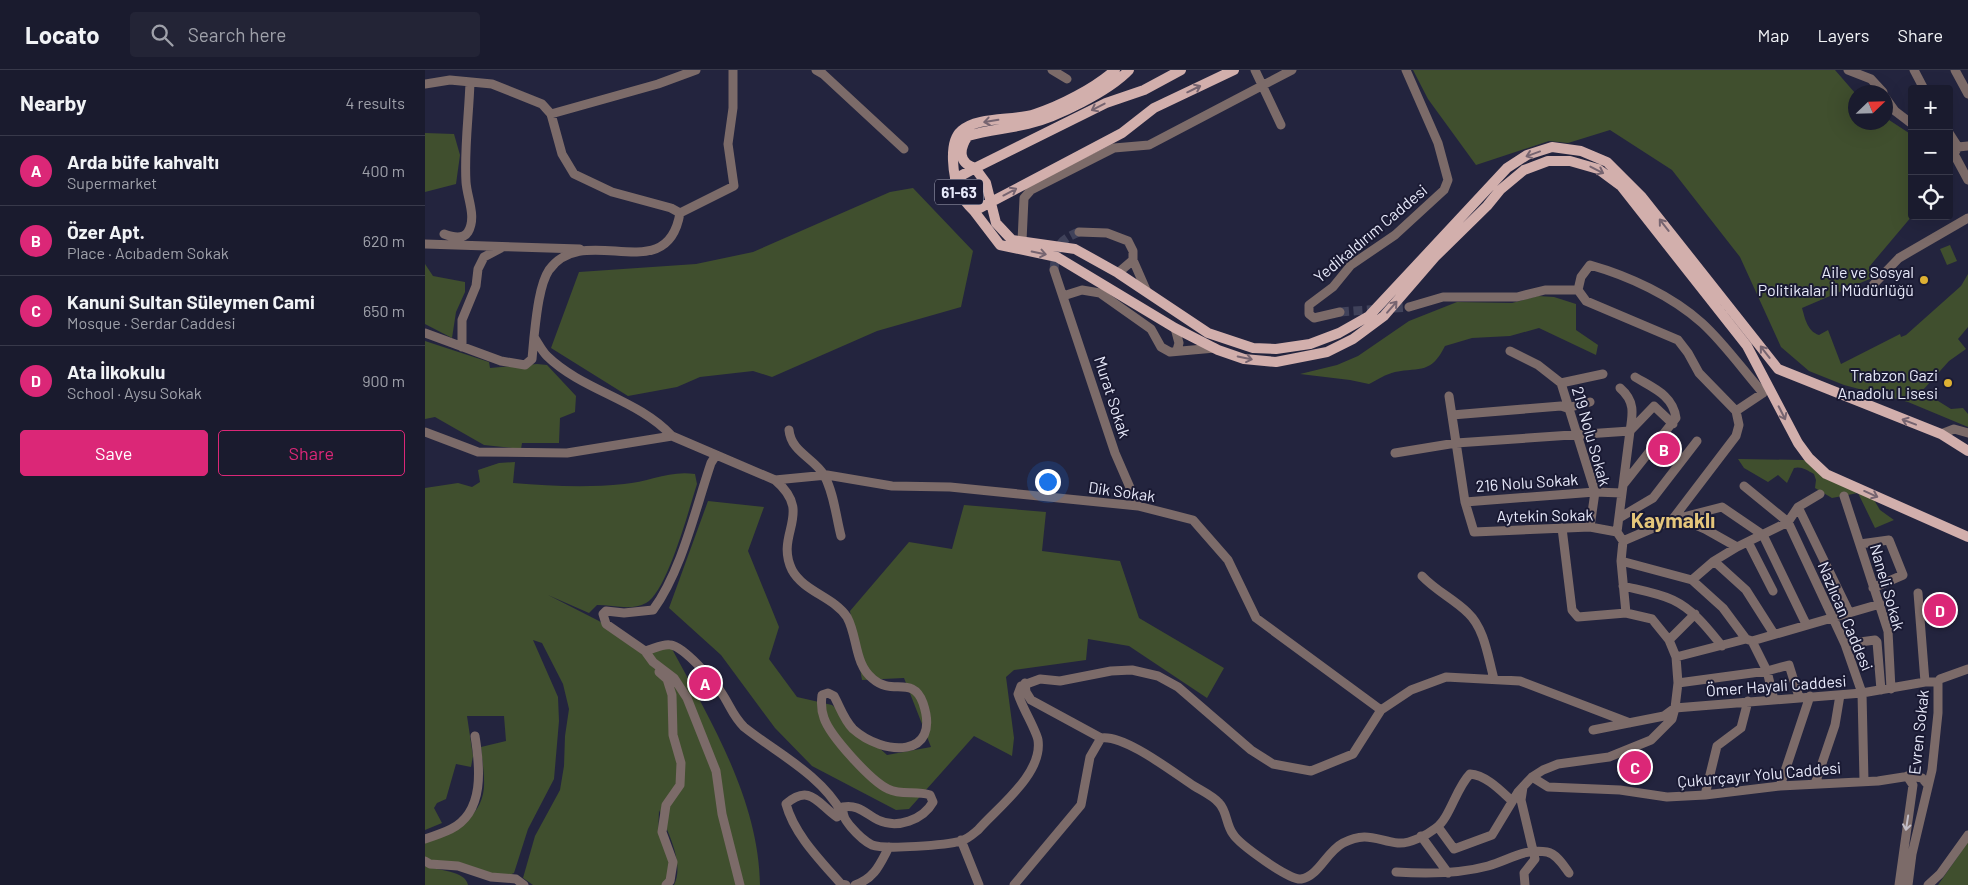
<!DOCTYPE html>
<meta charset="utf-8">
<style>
body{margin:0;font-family:Barlow,sans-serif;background:#232436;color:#f1f3f6}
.controls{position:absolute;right:15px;top:15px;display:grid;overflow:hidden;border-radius:5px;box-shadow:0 5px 20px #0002}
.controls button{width:45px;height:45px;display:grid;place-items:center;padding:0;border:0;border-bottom:1px solid #38394a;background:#1a1b2e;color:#f1f3f6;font:25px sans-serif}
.compass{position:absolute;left:1423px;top:15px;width:45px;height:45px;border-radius:50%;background:#1a1b2e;box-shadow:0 5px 20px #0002;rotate:67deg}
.you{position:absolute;left:622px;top:411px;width:18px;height:18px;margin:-12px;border:4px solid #fff;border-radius:50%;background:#1a73e8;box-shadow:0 0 0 8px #1a73e833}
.badge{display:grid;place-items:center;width:32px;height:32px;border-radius:50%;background:#db2777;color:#fff;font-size:16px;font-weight:700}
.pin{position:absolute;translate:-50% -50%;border:2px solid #fff;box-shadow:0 1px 5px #0006}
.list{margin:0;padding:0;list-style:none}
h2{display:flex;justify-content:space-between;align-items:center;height:65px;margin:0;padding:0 20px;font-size:21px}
h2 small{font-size:16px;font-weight:400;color:#9fa1aa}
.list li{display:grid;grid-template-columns:32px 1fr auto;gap:15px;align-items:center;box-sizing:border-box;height:70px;padding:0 20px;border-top:1px solid #38394a}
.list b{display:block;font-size:19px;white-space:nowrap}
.list p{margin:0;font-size:16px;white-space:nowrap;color:#9fa1aa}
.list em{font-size:16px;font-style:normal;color:#9fa1aa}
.actions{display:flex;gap:10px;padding:15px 20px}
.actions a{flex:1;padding:11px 0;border:1px solid #db2777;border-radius:5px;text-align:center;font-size:18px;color:#db2777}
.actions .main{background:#db2777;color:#fff}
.icon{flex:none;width:28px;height:28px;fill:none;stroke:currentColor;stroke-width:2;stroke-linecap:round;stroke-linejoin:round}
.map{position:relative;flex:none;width:1543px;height:815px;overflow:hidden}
header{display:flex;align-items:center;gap:30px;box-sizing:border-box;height:70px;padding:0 25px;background:#1a1b2e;border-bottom:1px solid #38394a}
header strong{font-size:24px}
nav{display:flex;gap:28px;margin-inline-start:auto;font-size:18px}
.search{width:350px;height:45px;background:#232436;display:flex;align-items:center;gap:12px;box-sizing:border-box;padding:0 18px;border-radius:5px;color:#9fa1aa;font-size:19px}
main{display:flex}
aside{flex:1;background:#1a1b2e}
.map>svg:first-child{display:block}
.green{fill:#404f2e}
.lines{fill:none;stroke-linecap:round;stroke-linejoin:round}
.minor-tunnel{stroke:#40425a;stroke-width:9;stroke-dasharray:9 4.5;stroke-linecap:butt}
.minor{stroke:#7c6b69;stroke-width:9}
.major{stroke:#d2afac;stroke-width:10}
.oneway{stroke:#766470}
.oneway2{stroke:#c2bdc7}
.poi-dot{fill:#deb133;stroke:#1a1a33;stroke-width:2}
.labels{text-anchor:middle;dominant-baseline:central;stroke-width:4;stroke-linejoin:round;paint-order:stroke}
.shield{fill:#1a1a33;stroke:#aaabbe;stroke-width:1}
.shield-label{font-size:15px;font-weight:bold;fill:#e7e9fa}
.street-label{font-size:16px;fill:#e7e9fa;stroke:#1a1a33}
.poi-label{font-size:16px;fill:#e7e9fa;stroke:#1a1a33;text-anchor:end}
.district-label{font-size:21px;font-weight:bold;fill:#e5c67b;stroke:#1a1a33}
</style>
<header>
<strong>Locato</strong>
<div class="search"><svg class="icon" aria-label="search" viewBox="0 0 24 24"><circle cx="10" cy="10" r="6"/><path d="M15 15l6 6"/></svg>Search here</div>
<nav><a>Map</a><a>Layers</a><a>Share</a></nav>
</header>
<main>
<aside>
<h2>Nearby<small>4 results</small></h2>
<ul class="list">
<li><span class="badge">A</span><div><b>Arda büfe kahvaltı</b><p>Supermarket</p></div><em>400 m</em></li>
<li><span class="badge">B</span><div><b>Özer Apt.</b><p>Place · Acıbadem Sokak</p></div><em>620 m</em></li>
<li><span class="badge">C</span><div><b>Kanuni Sultan Süleymen Cami</b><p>Mosque · Serdar Caddesi</p></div><em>650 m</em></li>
<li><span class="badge">D</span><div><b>Ata İlkokulu</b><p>School · Aysu Sokak</p></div><em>900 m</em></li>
</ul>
<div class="actions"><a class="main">Save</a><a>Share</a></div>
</aside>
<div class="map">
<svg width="1543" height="815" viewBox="0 0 1543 815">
<rect width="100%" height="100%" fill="#23243e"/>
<path class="green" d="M988 0H1410L1430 23V52H1460L1461 48 1487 65V146L1444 197 1447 208 1377 238C1380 248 1382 261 1394 265L1403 260 1416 294 1475 264 1476 267 1481 265 1536 216 1543 204V257L1533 269 1541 279 1524 291 1497 321 1526 339 1538 338 1543 344V357L1483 332 1419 315 1384 301 1356 277 1315 187 1247 100 1185 60 1143 73 1124 71 1051 95 1003 29Z
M0 63 29 64 35 85 31 114 0 122Z
M488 118 548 181 536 237 452 261 347 307 328 301 275 307 252 317 203 326 126 278 154 202 271 194 328 182 465 122Z
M1525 175 1532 191 1522 195 1515 179Z
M0 194 8 206 40 212V222L31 242 27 268 0 254Z
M1113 226 1129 227 1151 234V260L1173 275 1171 285 1114 258 1085 266 1047 268 1020 276C1006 304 996 297 970 302 961 304 952 310 944 314L925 310 875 304 912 295 933 286 984 251 1032 232 1087 233Z
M0 271 64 292 65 298 112 294 122 295 151 326 150 342 135 348 134 373H97L96 379 59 375 10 347 0 349Z
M1313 389 1379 390 1401 409 1435 422 1449 430 1455 440 1469 450 1450 458 1433 423 1407 428 1390 418 1391 410 1389 404C1382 400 1376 396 1369 398L1362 413 1353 405 1343 412 1319 398Z
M90 392 88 413C125 416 162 418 199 414 223 412 245 400 270 404L272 414C264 439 242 522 221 533 207 541 188 535 172 535L164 543 123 525 174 551 218 584 239 578 247 579C286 651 334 731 335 815H249C260 793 242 761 234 740 234 746 233 754 234 760 238 778 254 799 238 815H108L98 808 110 766 135 720 139 696 140 666 144 639 138 614 117 573 108 570 133 627 134 651 129 709 103 759 89 803 82 806 5 792 0 789V773C23 762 52 752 58 724 61 710 57 691 56 677L81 671 79 646H42L48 686 46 697 31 694 21 729 12 733 9 738 17 753 0 760V418L33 413 47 417 55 412 53 400 74 393Z
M283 431 339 437 323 481 354 557 344 589 372 627 407 635 462 685 506 677 479 608 437 610 425 541 484 472 527 479 539 435 621 442 617 481 695 491 714 548 799 598 782 628 704 576 663 569 661 590 589 600 581 607 589 668 587 686 549 666 484 739 471 740 387 696 350 658 296 585 244 538Z
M1543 772V815H1513Z
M0 796C13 801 40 800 43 815H0Z"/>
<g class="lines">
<path class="minor-tunnel" d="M629 200C631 178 633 170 654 162
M915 242 984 237"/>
<path class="minor" d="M391 0 398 4 479 79
M627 0 642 9
M830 0 856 55
M1423 0 1446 9 1458 22
M1489 0 1499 19
M1530 0 1543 24
M0 14 25 10 67 14 117 34 126 44 137 84 149 104 187 122 246 138 255 143
M1460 27 1470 41 1487 54
M126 44 233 14 271 0
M1524 63 1533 77
M1524 81 1529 84 1543 110
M1529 84 1533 77 1543 76
M255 143C242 220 160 150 124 200 114 215 111 249 109 267 113 273 117 281 122 286 158 321 213 329 247 366L350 410C390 444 349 463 367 500 379 522 409 527 422 547 433 567 429 594 448 609 467 626 488 605 498 633 517 689 458 686 428 659 419 650 415 637 409 626L403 623 397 625C396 633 396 640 399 648 405 666 446 711 463 719 477 726 491 720 505 725L508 732C498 750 472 759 453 750 441 744 433 734 418 737 417 746 421 751 426 757 432 764 439 771 447 775 460 780 522 775 536 771 543 769 547 765 553 760 573 737 618 704 613 670 611 660 597 637 593 624L596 616 615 609 635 611 686 601 707 600 733 606 753 617 826 680 848 694 886 701 928 684 956 640 986 620 1021 607 1095 611 1205 653
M255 143 309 116 303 74 308 38V0
M654 162 682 163 703 171 708 181V190L722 222
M19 164C27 167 38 170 43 162 52 147 42 128 41 112 39 80 44 44 45 12
M597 171 599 128 606 120 689 78 724 75 867 0
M0 174 155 179
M629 200 690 383 713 436
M693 203 708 190
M1448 215 1474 188 1543 148
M1153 220 1156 207 1165 195C1204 206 1247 226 1277 253 1299 273 1318 300 1338 323L1311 341 1314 355 1311 366 1247 450 1198 471 1192 462 1205 361 1229 336 1248 354
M1153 220 1161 231 1253 270 1263 283 1274 303 1311 341
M638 226 657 220 675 223 726 259 736 277 745 282 790 278
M984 237 1018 227H1092L1120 220H1153
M915 242 889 248 884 244V235L908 217 926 195 970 165 1019 120 1023 110 1013 73 981 0
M750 258 754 273 752 280
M0 263 76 291 100 295 107 289 109 267
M37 277V250L51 216 53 199 59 187 76 178
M1085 281 1113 295 1136 313 1170 422 1165 457
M1136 313 1178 304
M1024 326 1040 432 1049 462 1165 457 1192 462
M1027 345 1136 336 1142 338 1165 332
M364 360C366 382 389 388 399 405 409 423 411 447 416 466
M0 362 53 382 142 383 247 366
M1516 364 1529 359 1543 363
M970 383 1031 373 1205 361C1208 343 1210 331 1195 318
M291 385 286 393C270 440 257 500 228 540L199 543 181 541 178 544 181 554 220 581 228 592 249 608 262 628 291 701 297 744 315 815
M350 410 402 405 467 416 525 417 713 436 768 450 803 490 831 548 956 640
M1198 415 1251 348C1248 325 1228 318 1210 307
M1319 416 1363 452 1420 574 1437 623 1439 711
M1419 426 1463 561 1466 619
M1040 432 1170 422 1197 423
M1373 437 1424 542
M1194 448 1228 428 1272 371
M1257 449 1280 459 1312 477
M1247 450 1297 437 1338 465 1381 554
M1137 458 1147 540 1153 547 1201 543
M1323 472 1348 521
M1435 474 1464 470 1478 505 1448 518
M1196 491 1267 510 1298 538 1321 569 1327 571 1342 601 1349 630
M1289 491 1321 520 1349 564
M997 506C1011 521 1029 529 1043 543 1060 559 1063 588 1069 609
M1267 510 1289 491 1312 477 1363 452 1373 437 1395 424
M1198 516C1214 520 1233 523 1248 530 1269 540 1283 559 1297 576
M1493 523 1500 612
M1244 570 1270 544
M1327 571 1455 534
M1420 574 1450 570 1452 572 1456 620
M220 581C229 579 238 573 246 575 259 577 289 611 296 622 305 635 307 645 319 657 353 684 395 704 417 743L412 747C393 734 385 713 361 734 369 764 395 790 416 814L421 815
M1251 587 1321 569
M234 602 242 609 247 625 248 665 256 693 255 715 241 735 237 762 248 792 245 811 241 815
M1515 609 1543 599
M600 613 601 622 606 630 676 668
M1253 613 1342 601 1364 595 1374 627
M1168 660 1239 646 1250 638 1437 623 1500 612H1513V643L1507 700 1487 784 1483 815
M1107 707 1123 717 1195 720 1242 727 1280 725 1355 716 1453 711 1485 706 1497 708 1503 715
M1390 714 1410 655 1415 625
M1355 716 1385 626
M1098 717 1096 730 1110 789 1099 803 1100 815
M1280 725 1292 676 1316 658 1323 631
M1013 757 1029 779 1067 765 1093 722 1107 707 1118 700 1133 694 1184 687 1226 670 1247 649 1250 638 1253 613 1251 587 1244 570 1227 549 1201 543 1196 491 1198 471
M996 766 1023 803
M0 769C9 766 18 763 26 759 60 742 55 697 50 666
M536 770 554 815
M0 791 5 794 33 796 66 807 91 809 99 815
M971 802C1002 804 1034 804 1063 796 1084 790 1100 778 1122 782 1132 784 1139 796 1144 803
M430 815C450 808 455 794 464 777
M589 815 656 735 665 687 676 668C699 664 749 703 769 716 777 721 788 726 794 733 802 741 801 755 808 764 814 774 865 811 876 809 894 806 901 782 918 773 941 761 951 770 973 773 985 774 1002 765 1011 758 1025 748 1031 718 1045 704 1061 705 1076 721 1087 731
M1474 815 1488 715 1482 706
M1503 815 1515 804 1543 765"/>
<path class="major" d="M690 0C670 18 635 36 610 44 589 51 552 46 536 61 523 72 528 108 535 123 538 130 543 135 549 141L697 63 729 38 809 0
M704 0C684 21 632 47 603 54 583 59 562 60 543 66 534 79 533 93 550 98L681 33 719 20 756 0
M530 109 550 98 561 113 571 153 587 170 650 179 693 203 783 263 828 278 851 279 885 274 914 263 944 246 1082 98 1102 85 1127 77 1156 81 1182 92 1217 127 1353 299 1516 364 1543 381
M549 141 575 175 632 187 750 258 793 280 819 289 851 292 902 282 928 269 959 246 1010 187 1062 136 1075 120 1099 100 1123 91H1145L1173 99 1196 116 1322 276 1373 373 1384 388 1401 404 1543 467"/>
</g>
<defs><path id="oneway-shaft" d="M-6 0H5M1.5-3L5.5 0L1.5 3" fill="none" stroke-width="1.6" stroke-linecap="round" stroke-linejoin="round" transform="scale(1.25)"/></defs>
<g class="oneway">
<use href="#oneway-shaft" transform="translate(769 19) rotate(-26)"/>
<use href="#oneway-shaft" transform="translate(673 37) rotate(153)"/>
<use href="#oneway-shaft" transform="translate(566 51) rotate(171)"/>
<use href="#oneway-shaft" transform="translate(1108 84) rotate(160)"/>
<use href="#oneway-shaft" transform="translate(1172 100) rotate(27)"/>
<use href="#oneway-shaft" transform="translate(585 122) rotate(-28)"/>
<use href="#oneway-shaft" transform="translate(1239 155) rotate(-128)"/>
<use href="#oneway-shaft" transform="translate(614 183) rotate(11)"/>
<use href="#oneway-shaft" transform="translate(967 237) rotate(-49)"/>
<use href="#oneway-shaft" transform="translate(1340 282) rotate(-128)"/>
<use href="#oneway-shaft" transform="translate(820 288) rotate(12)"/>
<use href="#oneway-shaft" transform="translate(1357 343) rotate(63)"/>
<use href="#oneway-shaft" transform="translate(1484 352) rotate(-159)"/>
<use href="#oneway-shaft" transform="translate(1446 424) rotate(24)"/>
</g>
<use class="oneway2" href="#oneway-shaft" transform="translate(1482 753) rotate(99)"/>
<g class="poi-dot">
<circle cx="1499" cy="210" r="5"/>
<circle cx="1523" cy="313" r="5"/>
</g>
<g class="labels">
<rect class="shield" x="510" y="109.5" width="48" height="25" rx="4"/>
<g class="shield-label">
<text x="534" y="122">61-63</text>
</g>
<g class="street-label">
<text transform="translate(945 163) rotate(-40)">Yedikaldırım Caddesi</text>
<text transform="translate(688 327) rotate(72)">Murat Sokak</text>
<text transform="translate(1167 366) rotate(74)">219 Nolu Sokak</text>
<text transform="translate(1102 412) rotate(-4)">216 Nolu Sokak</text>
<text transform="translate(697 421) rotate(8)">Dik Sokak</text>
<text transform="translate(1120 445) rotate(-1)">Aytekin Sokak</text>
<text transform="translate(1463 517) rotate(74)">Naneli Sokak</text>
<text transform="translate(1421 546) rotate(67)">Nazlıcan Caddesi</text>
<text transform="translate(1351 615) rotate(-4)">Ömer Hayali Caddesi</text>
<text transform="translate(1493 662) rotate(-84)">Evren Sokak</text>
<text transform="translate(1334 704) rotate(-5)">Çukurçayır Yolu Caddesi</text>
</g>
<g class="poi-label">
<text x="1489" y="201">Aile ve Sosyal<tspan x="1489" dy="18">Politikalar İl Müdürlüğü</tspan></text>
<text x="1513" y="304">Trabzon Gazi<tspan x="1513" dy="18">Anadolu Lisesi</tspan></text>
</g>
<g class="district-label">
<text x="1248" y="449">Kaymaklı</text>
</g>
</g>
</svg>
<div class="controls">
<button>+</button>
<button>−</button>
<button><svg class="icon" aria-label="locate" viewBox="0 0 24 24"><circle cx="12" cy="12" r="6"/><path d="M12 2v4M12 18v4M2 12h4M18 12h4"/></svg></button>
</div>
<svg class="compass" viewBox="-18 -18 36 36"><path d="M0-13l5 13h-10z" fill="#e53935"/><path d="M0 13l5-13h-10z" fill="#9fa1aa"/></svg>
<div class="you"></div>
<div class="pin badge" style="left:280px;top:613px">A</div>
<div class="pin badge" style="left:1239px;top:379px">B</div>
<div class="pin badge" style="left:1210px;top:697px">C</div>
<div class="pin badge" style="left:1515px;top:540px">D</div>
</div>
</main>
